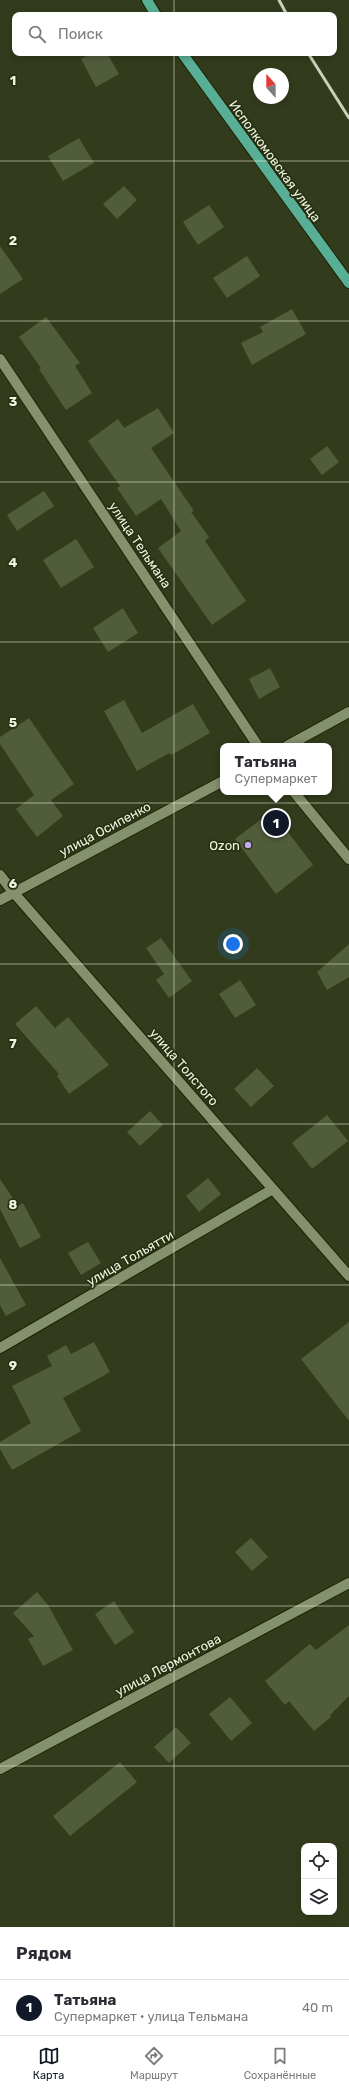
<!DOCTYPE html>
<html lang="ru">
<meta charset="utf-8">
<style>
body{margin:0;font-family:Rubik,sans-serif;background:#f7f7f7;color:#2b2b33}
.controls{position:absolute;right:12px;bottom:12px;display:grid;overflow:hidden;border-radius:8px;box-shadow:0 2px 6px #0003}
.controls button{width:36px;height:36px;display:grid;place-items:center;padding:0;border:0;border-bottom:1px solid #e1e1e2;background:#fff;color:#2b2b33;font:20px sans-serif}
.compass{position:absolute;left:253px;top:68px;width:36px;height:36px;border-radius:50%;background:#fff;box-shadow:0 2px 6px #0003;rotate:339deg}
.you{position:absolute;left:233px;top:944px;width:14px;height:14px;margin:-10px;border:3px solid #fff;border-radius:50%;background:#1a73e8;box-shadow:0 0 0 6px #1a73e833}
.badge{display:grid;place-items:center;width:26px;height:26px;border-radius:50%;background:#111827;color:#fff;font-size:13px;font-weight:700}
.pin{position:absolute;translate:-50% -50%;border:2px solid #fff;box-shadow:0 1px 4px #0006}
.popup{position:absolute;left:220px;top:743px;width:112px;height:52px;box-sizing:border-box;display:grid;place-content:center;border-radius:8px;background:#fff;filter:drop-shadow(0 1px 3px #0005);font-size:13px;white-space:nowrap;color:#7c7c81}
.popup b{font-size:15px;color:#2b2b33}
.popup::after{content:'';position:absolute;left:50%;top:100%;margin-left:-8px;border:8px solid transparent;border-top-color:#fff}
.list{margin:0;padding:0;list-style:none}
h2{display:flex;justify-content:space-between;align-items:center;height:52px;margin:0;padding:0 16px;font-size:17px}
h2 small{font-size:13px;font-weight:400;color:#7c7c81}
.list li{display:grid;grid-template-columns:26px 1fr auto;gap:12px;align-items:center;box-sizing:border-box;height:56px;padding:0 16px;border-top:1px solid #e1e1e2}
.list b{display:block;font-size:15px;white-space:nowrap}
.list p{margin:0;font-size:13px;white-space:nowrap;color:#7c7c81}
.list em{font-size:13px;font-style:normal;color:#7c7c81}
.icon{flex:none;width:22px;height:22px;fill:none;stroke:currentColor;stroke-width:2;stroke-linecap:round;stroke-linejoin:round}
.map{position:relative;flex:none;width:349px;height:1927px;overflow:hidden}
.search{position:absolute;background:#fff;box-shadow:0 2px 6px #0003;left:12px;right:12px;top:12px;height:44px;display:flex;align-items:center;gap:10px;box-sizing:border-box;padding:0 14px;border-radius:8px;color:#7c7c81;font-size:15px}
.sheet{height:108px;background:#fff}
nav{display:flex;justify-content:space-around;align-items:center;box-sizing:border-box;height:56px;border-top:1px solid #e1e1e2;background:#fff;font-size:11px;color:#7c7c81}
nav a{display:grid;justify-items:center;gap:2px}
nav .on{color:#111827}
.map>svg:first-child{display:block}
.building{fill:#515c3b}
.lines{fill:none;stroke-linecap:round;stroke-linejoin:round}
.minor-casing{stroke:#1a2204;stroke-width:12}
.major-casing{stroke:#1a2204;stroke-width:12}
.minor{stroke:#85906d;stroke-width:10}
.major{stroke:#59af96;stroke-width:10}
.rail{stroke:#c9d1bb;stroke-width:3}
.grid{fill:none;stroke:#eff6e3;stroke-width:1;stroke-opacity:0.55}
.poi-dot{fill:#c5a7f1;stroke:#293112;stroke-width:1.5}
.labels{text-anchor:middle;dominant-baseline:central;stroke-width:3.5;stroke-linejoin:round;paint-order:stroke}
.street-label{font-size:13px;fill:#eff6e3;stroke:#293112}
.poi-label{font-size:13px;fill:#eff6e3;stroke:#293112;text-anchor:end}
.grid-label{font-size:13px;text-anchor:middle;font-weight:bold;fill:#eff6e3;stroke:#293112;stroke-width:3.5;stroke-linejoin:round;paint-order:stroke}
</style>
<div class="map">
<svg width="349" height="1927" viewBox="0 0 349 1927">
<rect width="100%" height="100%" fill="#323c1c"/>
<path class="building" d="M92 53H107L119 74 96 87 81 59Z
M79 138 94 163 63 181 48 156Z
M124 186 137 200 117 219 103 204Z
M209 205 224 227 198 245 183 222Z
M0 246 23 279 0 294Z
M247 256 260 276 227 298 213 278Z
M292 309 306 334 252 365 241 343 263 332 260 327Z
M46 317 80 363 75 366 92 393 66 410 39 369 41 368 19 337Z
M158 408 174 433 151 448 194 511 191 512 209 537 205 541 246 601 212 625 158 548 181 531 161 499 136 516 117 488 120 486 88 441 118 419 124 428Z
M327 446 339 462 322 475 310 459Z
M44 491 54 506 17 531 7 515Z
M76 539 94 567 61 588 43 560Z
M123 608 138 633 108 652 93 628Z
M270 668 280 687 259 699 249 679Z
M124 700 142 733 193 704 210 733 171 755 169 753 137 771 104 711Z
M29 718 74 784 51 800 63 816 37 837 16 809 34 795 0 744V737Z
M272 811 313 865 276 894 235 839Z
M161 938 192 981 169 998 156 980 164 974 146 948Z
M349 944V977L327 990 317 972Z
M240 980 256 1005 235 1018 219 994Z
M36 1006 55 1028 68 1017 109 1065 69 1094 57 1076 59 1074 15 1024Z
M257 1068 274 1086 251 1107 234 1089Z
M150 1111 163 1125 140 1146 127 1132Z
M327 1115 348 1141 312 1169 292 1143Z
M208 1178 221 1194 199 1212 186 1196Z
M0 1179 18 1206 23 1203 41 1237 20 1248 0 1209Z
M88 1242 101 1263 81 1275 68 1253Z
M0 1258 26 1305 6 1316 0 1305Z
M349 1322V1421L301 1359Z
M94 1342 110 1372 63 1398 81 1431 12 1470 0 1449V1442L31 1423 12 1386 52 1366 47 1356 66 1345 71 1354Z
M251 1538 268 1557 252 1571 235 1552Z
M37 1592 48 1605 73 1650 43 1666 28 1639 34 1636 13 1613Z
M114 1601 134 1632 115 1645 95 1614Z
M349 1625V1696L330 1715 331 1717 314 1731 289 1701 285 1705 265 1681 310 1644 316 1650Z
M230 1697 252 1723 231 1741 209 1714Z
M176 1727 191 1743 169 1763 154 1747Z
M120 1762 137 1782 70 1836 53 1816Z"/>
<g class="lines">
<g class="minor-casing">
<path id="minor" d="M0 359 258 746
M287 746 349 712
M294 792 349 859
M0 875 14 893 349 1276
M0 900 223 781
M0 1348 273 1189
M0 1769 349 1583"/>
</g>
<g class="major-casing">
<path id="major" d="M147 0 156 15
M182 53 349 283"/>
</g>
<use href="#minor" class="minor"/>
<use href="#major" class="major"/>
<path class="rail" d="M279 0 287 15
M308 53 349 118"/>
</g>
<path class="grid" d="M174 0V15M174 53V1927M0 161H349M0 321H349M0 482H349M0 642H349M0 803H349M0 964H349M0 1124H349M0 1285H349M0 1445H349M0 1606H349M0 1766H349"/>
<circle class="poi-dot" cx="248" cy="845" r="4"/>
<g class="labels">
<g class="street-label">
<text transform="translate(275 161) rotate(54)">Исполкомовская улица</text>
<text transform="translate(140 545) rotate(56)">улица Тельмана</text>
<text transform="translate(105 829) rotate(-28)">улица Осипенко</text>
<text transform="translate(184 1067) rotate(49)">улица Толстого</text>
<text transform="translate(130 1258) rotate(-30)">улица Тольятти</text>
<text transform="translate(168 1665) rotate(-28)">улица Лермонтова</text>
</g>
<g class="poi-label">
<text x="240" y="845">Ozon</text>
</g>
</g>
<g class="grid-label">
<text x="13" y="85">1</text>
<text x="13" y="245">2</text>
<text x="13" y="406">3</text>
<text x="13" y="567">4</text>
<text x="13" y="727">5</text>
<text x="13" y="888">6</text>
<text x="13" y="1048">7</text>
<text x="13" y="1209">8</text>
<text x="13" y="1370">9</text>
</g>
</svg>
<div class="controls">
<button><svg class="icon" aria-label="locate" viewBox="0 0 24 24"><circle cx="12" cy="12" r="6"/><path d="M12 2v4M12 18v4M2 12h4M18 12h4"/></svg></button>
<button><svg class="icon" aria-label="layers" viewBox="0 0 24 24"><path d="M12 4l9 5-9 5-9-5zM3 14l9 5 9-5"/></svg></button>
</div>
<svg class="compass" viewBox="-18 -18 36 36"><path d="M0-13l5 13h-10z" fill="#e53935"/><path d="M0 13l5-13h-10z" fill="#7c7c81"/></svg>
<div class="you"></div>
<div class="pin badge" style="left:276px;top:823px">1</div>
<div class="popup"><b>Татьяна</b>Супермаркет</div>
<div class="search"><svg class="icon" aria-label="search" viewBox="0 0 24 24"><circle cx="10" cy="10" r="6"/><path d="M15 15l6 6"/></svg>Поиск</div>
</div>
<section class="sheet">
<h2>Рядом<small></small></h2>
<ul class="list">
<li><span class="badge">1</span><div><b>Татьяна</b><p>Супермаркет · улица Тельмана</p></div><em>40 m</em></li>
</ul>
</section>
<nav>
<a class="on"><svg class="icon" aria-label="map" viewBox="0 0 24 24"><path d="M3 6l6-2 6 2 6-2v14l-6 2-6-2-6 2zM9 4v14M15 6v14"/></svg>Карта</a>
<a><svg class="icon" aria-label="directions" viewBox="0 0 24 24"><path d="M12 3l9 9-9 9-9-9zM9 14v-3h6M13 9l2 2-2 2"/></svg>Маршрут</a>
<a><svg class="icon" aria-label="saved" viewBox="0 0 24 24"><path d="M7 4h10v16l-5-4-5 4z"/></svg>Сохранённые</a>
</nav>
